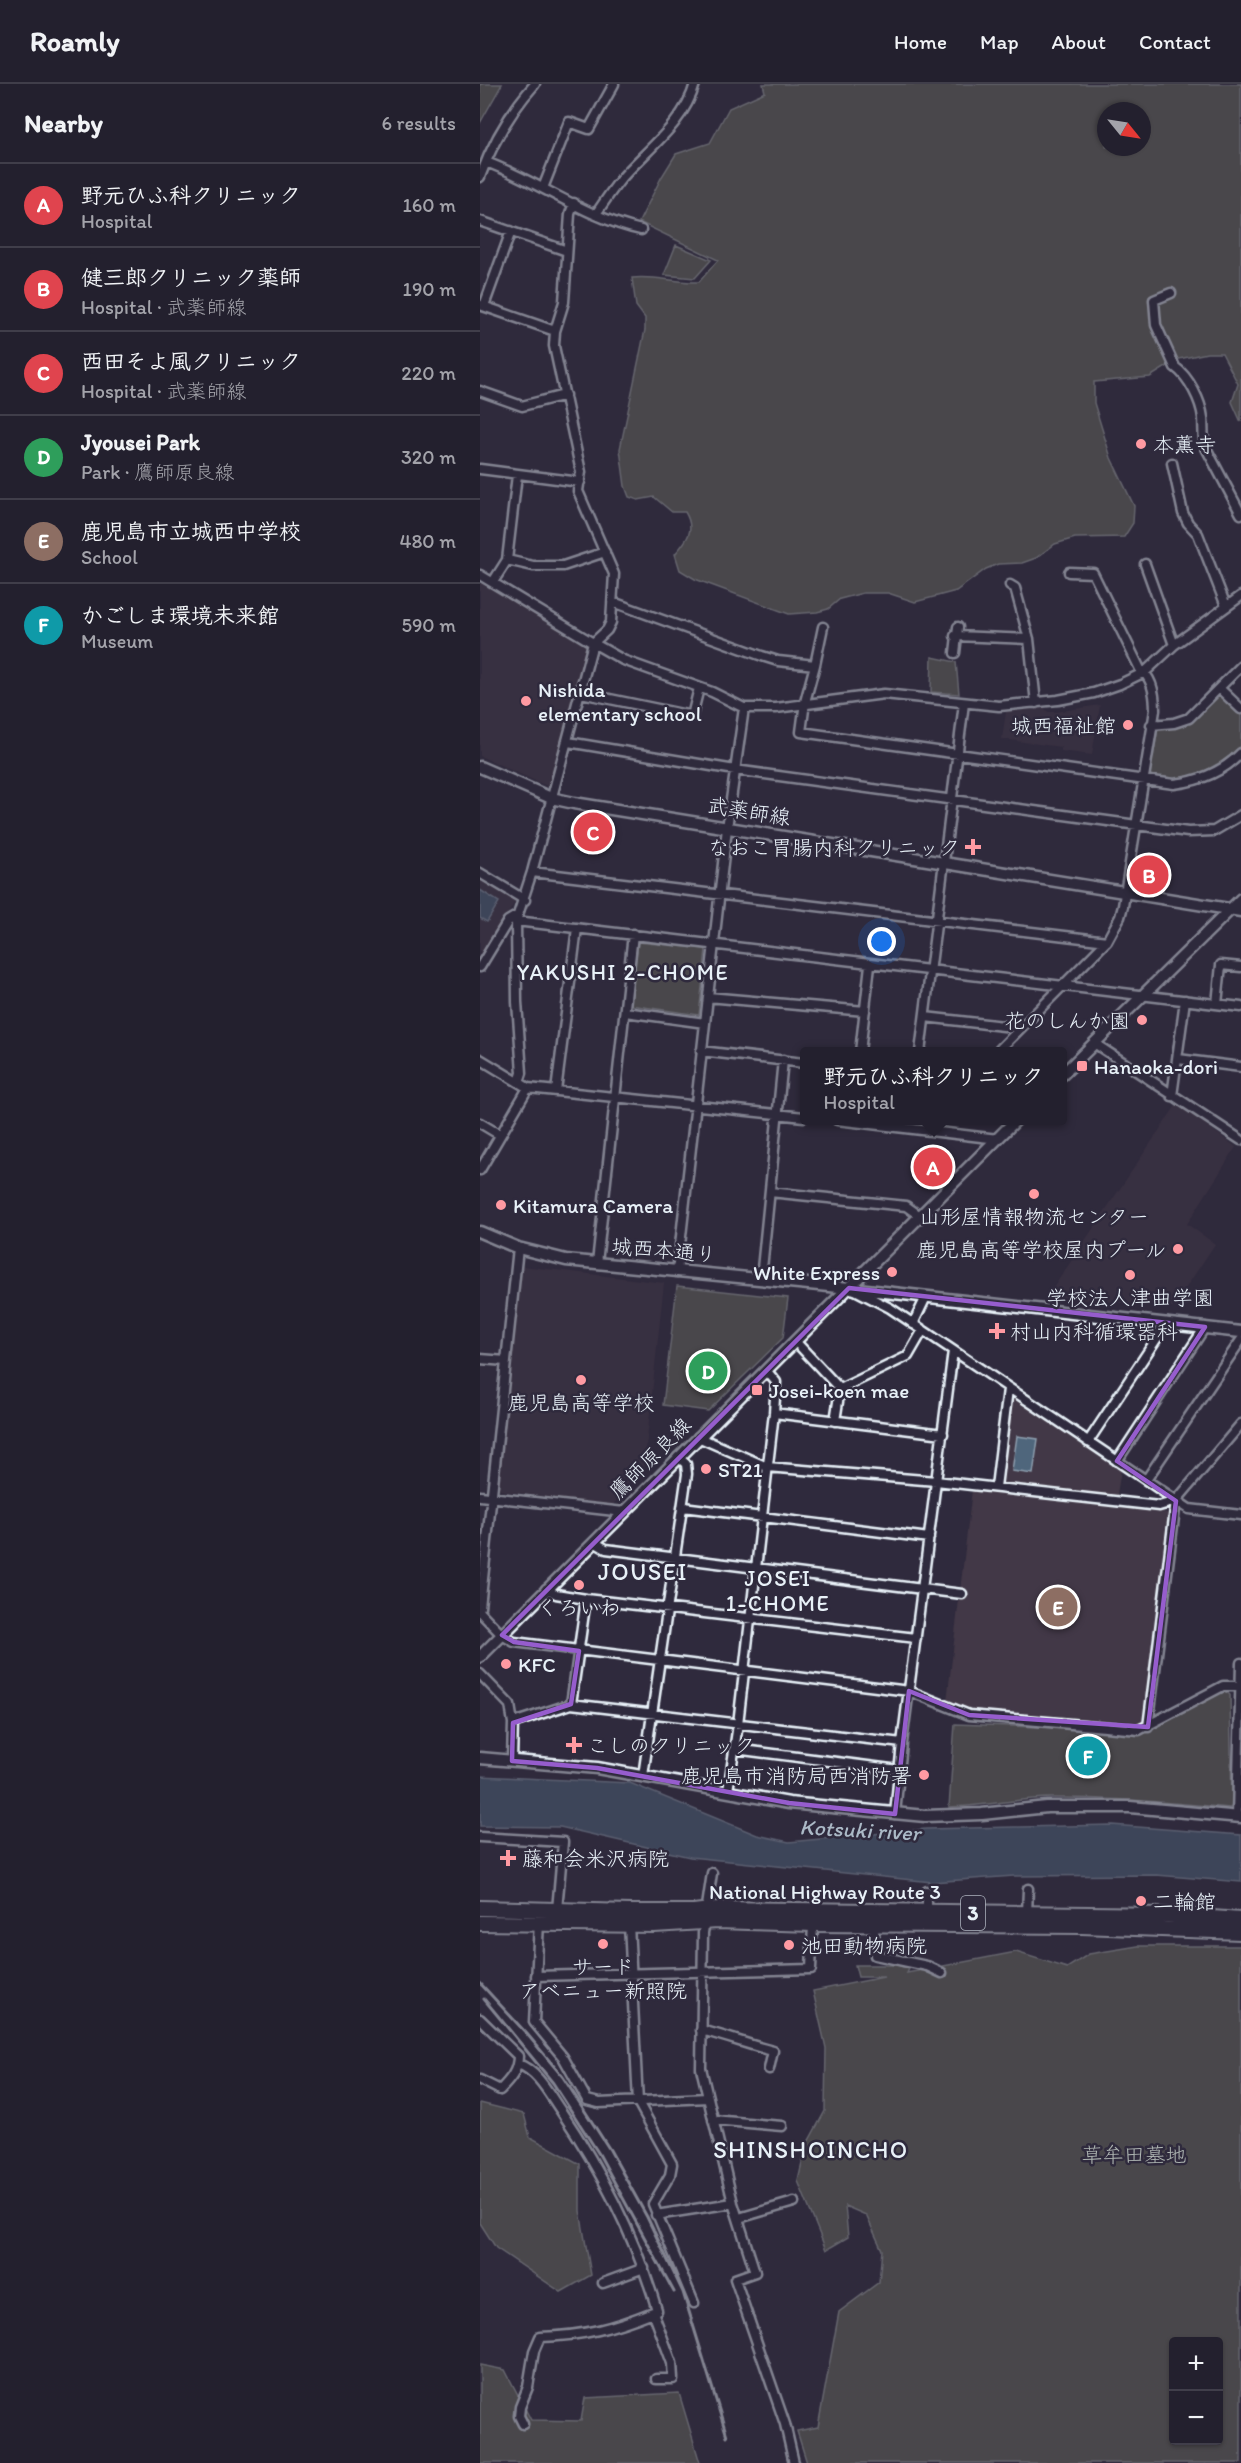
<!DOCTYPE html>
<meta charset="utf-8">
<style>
body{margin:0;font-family:Itim,"Klee One",sans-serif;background:#2f2d3a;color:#f1f3f6}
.controls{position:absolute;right:18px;bottom:18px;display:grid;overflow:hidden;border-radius:6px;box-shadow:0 2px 4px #0004}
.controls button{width:54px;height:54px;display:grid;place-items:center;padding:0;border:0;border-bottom:2px solid #403e4a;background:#23202e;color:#f1f3f6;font:30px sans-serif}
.compass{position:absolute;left:617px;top:18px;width:54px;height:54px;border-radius:50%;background:#23202e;box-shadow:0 2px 4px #0004;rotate:120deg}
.you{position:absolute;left:402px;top:858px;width:21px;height:21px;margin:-15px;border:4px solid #fff;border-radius:50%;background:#1a73e8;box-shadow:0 0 0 9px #1a73e833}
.badge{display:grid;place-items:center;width:39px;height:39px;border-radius:50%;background:#8bbbb9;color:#fff;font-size:20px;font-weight:700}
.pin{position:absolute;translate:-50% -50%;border:3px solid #fff;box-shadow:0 2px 6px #0006}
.popup{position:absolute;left:320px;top:963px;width:267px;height:78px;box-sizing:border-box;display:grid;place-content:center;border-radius:6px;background:#23202e;filter:drop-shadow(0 2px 4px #0005);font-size:20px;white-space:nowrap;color:#a3a3aa}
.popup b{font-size:22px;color:#f1f3f6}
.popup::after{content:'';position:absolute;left:50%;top:100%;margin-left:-12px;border:12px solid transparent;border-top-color:#23202e}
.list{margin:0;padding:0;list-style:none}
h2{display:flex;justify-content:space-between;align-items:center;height:78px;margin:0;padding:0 24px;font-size:26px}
h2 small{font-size:20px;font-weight:400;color:#a3a3aa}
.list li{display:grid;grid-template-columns:39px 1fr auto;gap:18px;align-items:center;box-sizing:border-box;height:84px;padding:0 24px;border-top:2px solid #403e4a}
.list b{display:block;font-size:22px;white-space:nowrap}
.list p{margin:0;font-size:20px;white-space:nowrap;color:#a3a3aa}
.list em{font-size:20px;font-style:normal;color:#a3a3aa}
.map{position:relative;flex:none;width:761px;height:2379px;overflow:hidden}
header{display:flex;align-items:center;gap:36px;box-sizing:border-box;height:84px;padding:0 30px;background:#23202e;border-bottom:2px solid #403e4a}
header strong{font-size:28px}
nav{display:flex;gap:33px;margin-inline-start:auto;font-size:21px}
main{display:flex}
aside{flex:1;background:#23202e}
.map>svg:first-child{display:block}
.built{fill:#423846}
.green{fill:#676b5d;stroke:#a8aeaa;stroke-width:1.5;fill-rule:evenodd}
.water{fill:#50667c;stroke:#8d9eae;stroke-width:1.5}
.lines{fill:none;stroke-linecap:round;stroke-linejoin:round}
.minor-casing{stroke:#e8f1f8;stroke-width:13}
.tertiary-casing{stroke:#e8f1f8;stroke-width:15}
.trunk-casing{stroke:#e8f1f8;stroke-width:18}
.minor{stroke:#2f2a3d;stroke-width:8}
.tertiary{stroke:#2f2a3d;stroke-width:10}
.trunk{stroke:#2f2a3d;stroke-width:14}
.rail{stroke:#e8f1f8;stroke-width:3}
.marked{fill:none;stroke:#965dcd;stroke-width:4.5;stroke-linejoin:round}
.poi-dot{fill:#ff9aa2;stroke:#2f2a3d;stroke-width:2}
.labels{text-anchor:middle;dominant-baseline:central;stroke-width:5;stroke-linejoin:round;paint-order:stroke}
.shield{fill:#2f2a3d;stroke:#b0b5c0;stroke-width:1.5}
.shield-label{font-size:20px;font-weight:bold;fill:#e8f1f8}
.poi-label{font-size:21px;fill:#e8f1f8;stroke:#2f2a3d;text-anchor:start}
.street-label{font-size:21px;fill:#e8f1f8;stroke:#2f2a3d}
.park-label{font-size:21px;fill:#aeb5b2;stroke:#2f2a3d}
.neighbourhood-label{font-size:22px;letter-spacing:1.5px;fill:#e8f1f8;stroke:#2f2a3d}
.water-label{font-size:22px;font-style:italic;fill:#abb9c6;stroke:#2f2a3d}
.quarter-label{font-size:24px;letter-spacing:1.5px;fill:#e8f1f8;stroke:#2f2a3d}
</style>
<header>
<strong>Roamly</strong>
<nav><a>Home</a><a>Map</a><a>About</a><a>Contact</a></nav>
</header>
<main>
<aside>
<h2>Nearby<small>6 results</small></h2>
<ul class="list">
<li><span class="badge" style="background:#e0444e">A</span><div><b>野元ひふ科クリニック</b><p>Hospital</p></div><em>160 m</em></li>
<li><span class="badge" style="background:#e0444e">B</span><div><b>健三郎クリニック薬師</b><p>Hospital · 武薬師線</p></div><em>190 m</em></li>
<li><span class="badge" style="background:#e0444e">C</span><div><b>西田そよ風クリニック</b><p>Hospital · 武薬師線</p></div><em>220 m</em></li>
<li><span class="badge" style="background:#2e9e5b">D</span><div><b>Jyousei Park</b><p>Park · 鷹師原良線</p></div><em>320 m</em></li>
<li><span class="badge" style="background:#8d6e63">E</span><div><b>鹿児島市立城西中学校</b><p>School</p></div><em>480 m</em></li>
<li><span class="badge" style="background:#0f9aa8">F</span><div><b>かごしま環境未来館</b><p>Museum</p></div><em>590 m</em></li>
</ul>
</aside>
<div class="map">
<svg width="761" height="2379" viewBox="0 0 761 2379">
<rect width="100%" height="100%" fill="#2f2a3d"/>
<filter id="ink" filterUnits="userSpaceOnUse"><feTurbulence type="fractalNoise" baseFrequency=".0167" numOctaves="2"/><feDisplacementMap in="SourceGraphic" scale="12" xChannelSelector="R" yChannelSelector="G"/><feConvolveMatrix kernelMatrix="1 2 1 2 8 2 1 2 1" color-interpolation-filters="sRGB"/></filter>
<g filter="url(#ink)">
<path class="built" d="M0 496 108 562 69 703 0 672Z
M620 621 612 671 581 667V663L522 655 526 628 564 624 568 628H576Z
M0 794 33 813 35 818 0 877Z
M697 1020 756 1063 707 1140 735 1160 693 1223 567 1213Z
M42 1182 184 1199 163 1392 131 1422 17 1406Z
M533 1314 641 1386 635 1422 690 1429 664 1634 659 1641 489 1626 467 1617 492 1406 519 1409 530 1316Z"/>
<path class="green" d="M0 0H22L0 39Z
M283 0H761V338L752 318 758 300 742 269H727L699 275 670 293 614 298V319L631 374 654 422 653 439 644 453 595 454 575 460 556 474 542 479 518 480 506 485 476 507 435 518 408 509H383L360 515 348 525 337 528 309 530 215 495 200 486 195 470C207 456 216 446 205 428H192L174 413 158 416 149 413 145 402 140 365 165 246V234L156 222 152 194C175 191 196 199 219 198L238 176 159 138 181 94 196 70 230 59 249 24 285 8ZM626 27H662V63H626Z
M196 161 231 176 215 194 184 191Z
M452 573 476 578 479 610 451 608Z
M738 611H743L761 629V663C744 680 693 708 670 690L678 644 706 640Z
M158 858 226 865 219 931 150 921Z
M197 1202 308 1214 303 1254 228 1327 183 1321Z
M744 1606 750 1611 752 1722 750 1724C690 1718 631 1713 570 1714 537 1715 503 1722 469 1723L475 1640 670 1647Z
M658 1862H761V2379H327L317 2347 338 2343 359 2228 399 2198 402 2166 386 2131 365 2122 368 2153 346 2166 318 2097 326 2062 345 2027 346 1964 333 1907 404 1893H378L375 1881H417L429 1885 427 1889 536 1868 587 1884 609 1870ZM694 2258H738V2356H694Z
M0 2019 44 2030 50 2053 100 2080V2127L111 2191 81 2208 16 2164 0 2139Z
M0 2281 25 2286 51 2336 101 2337 105 2314 199 2309 220 2379H0Z"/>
<path class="water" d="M0 806 19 818 7 838 0 834Z
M537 1352 558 1355 553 1390 532 1387Z
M0 1692 150 1699 277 1751 309 1758 446 1745 632 1741 761 1751V1798L676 1791 534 1792 452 1798 210 1773 80 1743 0 1742Z"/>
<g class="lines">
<g class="minor-casing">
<path id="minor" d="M6 78C58 97 106 134 161 146
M0 93C13 57 30 28 55 0
M63 104 89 38 109 45 134 0
M94 119 90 130 84 218 75 247 74 262 101 388 98 407 134 490 131 538 127 546 113 559 143 576 232 608 264 624H296L404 610 519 622 578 616 614 609 640 600 665 588 694 561 761 512
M116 130C124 118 132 106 141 95 167 65 204 40 215 0
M0 137 87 167
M691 209 674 216 676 241 695 283C709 293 721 317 723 334 724 345 722 353 726 364L761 430
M0 221 75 247
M4 222 31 147
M0 307 42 322 85 311
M692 379 703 429 708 439 718 450 746 522
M0 385 100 398
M27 476 53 482H83L125 468
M665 480 694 561
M0 491 113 559 52 788 36 837 37 918 42 989 39 998
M13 498 27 476 37 391
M530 501 535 504 549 555 556 619
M133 518 282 572 298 577 335 581 325 618 321 648 694 700C719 697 743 688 761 669
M475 552 549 555
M475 569 478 543
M335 581 343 543
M739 604 761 625
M101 609 212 632 219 604
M671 641 694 639 709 634 761 582
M88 658 255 686 708 748 734 747 761 731
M52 788 627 857
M0 789 45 816
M36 837 761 923
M0 883 28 837 38 831
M228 913 385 927
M737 920 741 881 761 883
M145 928 225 939
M445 933 541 944
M614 959 761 1056
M221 967 324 979
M380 968 390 881
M440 968 484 619
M517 968 627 857 640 833 643 822 675 626C675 611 673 594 660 585L613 489 589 488
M0 975 48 1004 324 1033
M698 975 761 983
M76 1007 97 844
M692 1012 705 916
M357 1036 518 1055
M0 1039 20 1051
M0 1086 48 1004
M290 1108 426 1122 440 1132
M117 1179 153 850
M197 1188 247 744 264 624
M281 1195 303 976
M375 1206 410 1224 709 1425 761 1431
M433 1240 446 1213
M315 1257 360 1305 355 1337
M0 1275 26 1277
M360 1305 428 1272 443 1246
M294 1329 463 1350
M218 1353 287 1383 456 1397 679 1422 696 1417
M608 1358 687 1239
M637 1377 725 1243
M666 1396 761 1256
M516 1403 528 1305
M0 1412 144 1428
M203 1423 449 1454
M114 1458 126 1465 482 1510
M66 1505 76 1510 106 1515 436 1554
M0 1523 38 1164
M0 1528 22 1551 34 1558 429 1607 489 1631 659 1646 743 1602H759
M0 1590 30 1621 33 1639 32 1677
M91 1620 106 1515
M33 1639 91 1620 422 1659
M668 1643 696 1417 761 1340
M255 1665 419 1686
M163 1692 207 1390 206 1380 198 1373
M248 1707 258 1640 294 1329 296 1298 286 1286
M415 1730 422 1659 473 1267
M757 1733 761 1579
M0 1753 83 1758 77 1826
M232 1789 223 1849 221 1984 253 2119 275 2188 255 2195 305 2340 314 2379
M447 1829V1807
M547 1829 548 1805
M59 1838 54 1938 83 1973 107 2016 119 2019 228 2014
M149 1840 158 2018 192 2080 190 2091 173 2120 214 2219
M394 1841 395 1871 447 1882 462 1889
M56 1892 331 1885 333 1840
M0 1935 38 1972C38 1987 30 1996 20 2006L0 1996
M221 1946C246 1952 269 1961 293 1967L289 1985
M38 1980C58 1987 69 2010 81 2027 122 2088 156 2155 177 2226L173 2228 192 2279 193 2295H176
M233 2036 302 2042
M176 2131 253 2119
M259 2134 314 2118
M123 2199 164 2184
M43 2340 39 2332 40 2323 48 2303 54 2267 60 2253C104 2252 133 2244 173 2228"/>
</g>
<g class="tertiary-casing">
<path id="tertiary" d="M0 683 71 714 94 719 761 827
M582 991 761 815
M0 1148 38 1164 86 1176 369 1204 761 1248
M0 1573 536 1036
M0 1674 117 1684 309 1719 445 1732 502 1730 567 1723H650L761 1733"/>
</g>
<g class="trunk-casing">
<path id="trunk" d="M0 1824 150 1828H214L238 1825 688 1831 761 1836
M0 1839 174 1841 238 1837 333 1840 602 1842 761 1848"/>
</g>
<use href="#minor" class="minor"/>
<use href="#tertiary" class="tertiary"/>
<use href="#trunk" class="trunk"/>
<path class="rail" d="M0 1899 47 1950 83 1993 130 2066 167 2133 203 2208 247 2352
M4 1915 73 1999 119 2070 194 2208"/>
</g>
</g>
<path d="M0 0H761V2379H0ZM369 1204 725 1243 637 1377 696 1417 668 1643 489 1631 429 1607 415 1730 309 1719 117 1684 32 1677 33 1639 91 1620 99 1567 34 1558 22 1551Z" fill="#2f2a3d" fill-opacity=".55" fill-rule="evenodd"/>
<path class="marked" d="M369 1204 725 1243 637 1377 696 1417 668 1643 489 1631 429 1607 415 1730 309 1719 117 1684 32 1677 33 1639 91 1620 99 1567 34 1558 22 1551Z"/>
<g class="poi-dot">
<circle cx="661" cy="360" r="6"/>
<circle cx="46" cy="617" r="6"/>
<circle cx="648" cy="641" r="6"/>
<path d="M490 754h6v6h6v6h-6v6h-6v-6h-6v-6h6z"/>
<circle cx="662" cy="936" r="6"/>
<rect x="596" y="976" width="12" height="12" rx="3"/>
<circle cx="554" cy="1110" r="6"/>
<circle cx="21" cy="1121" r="6"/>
<circle cx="698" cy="1165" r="6"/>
<circle cx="412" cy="1188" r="6"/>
<circle cx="650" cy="1191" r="6"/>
<path d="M514 1238h6v6h6v6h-6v6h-6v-6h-6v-6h6z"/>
<circle cx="101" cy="1296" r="6"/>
<rect x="271" y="1300" width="12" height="12" rx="3"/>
<circle cx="226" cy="1385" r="6"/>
<circle cx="99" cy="1501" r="6"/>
<circle cx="26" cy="1580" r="6"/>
<path d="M91 1652h6v6h6v6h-6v6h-6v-6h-6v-6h6z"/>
<circle cx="444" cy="1691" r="6"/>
<path d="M25 1765h6v6h6v6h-6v6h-6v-6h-6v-6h6z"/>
<circle cx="661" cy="1817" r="6"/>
<circle cx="123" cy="1860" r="6"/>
<circle cx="309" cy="1861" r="6"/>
</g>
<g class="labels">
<rect class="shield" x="481" y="1812" width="24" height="34" rx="4.5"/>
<g class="shield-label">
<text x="493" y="1829">3</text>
</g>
<g class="poi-label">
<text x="673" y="360">本薫寺</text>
<text x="58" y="605">Nishida<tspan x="58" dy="24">elementary school</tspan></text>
<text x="636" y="641" text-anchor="end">城西福祉館</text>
<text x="480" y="763" text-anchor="end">なおこ胃腸内科クリニック</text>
<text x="650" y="936" text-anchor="end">花のしんか園</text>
<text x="614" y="982">Hanaoka-dori</text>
<text x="33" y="1121">Kitamura Camera</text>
<text x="554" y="1132" text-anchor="middle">山形屋情報物流センター</text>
<text x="686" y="1165" text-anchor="end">鹿児島高等学校屋内プール</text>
<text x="400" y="1188" text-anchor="end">White Express</text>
<text x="650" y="1213" text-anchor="middle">学校法人津曲学園</text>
<text x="530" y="1247">村山内科循環器科</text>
<text x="289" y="1306">Josei-koen mae</text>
<text x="101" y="1318" text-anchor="middle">鹿児島高等学校</text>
<text x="238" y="1385">ST21</text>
<text x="99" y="1523" text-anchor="middle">くろいわ</text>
<text x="38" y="1580">KFC</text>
<text x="107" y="1661">こしのクリニック</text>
<text x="432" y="1691" text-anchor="end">鹿児島市消防局西消防署</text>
<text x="42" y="1774">藤和会米沢病院</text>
<text x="673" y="1817">二輪館</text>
<text x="321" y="1861">池田動物病院</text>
<text x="123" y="1882" text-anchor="middle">サード<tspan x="123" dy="24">アベニュー新照院</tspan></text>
</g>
<g class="street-label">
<text transform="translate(269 727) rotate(9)">武薬師線</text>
<text transform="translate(184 1166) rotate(5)">城西本通り</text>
<text transform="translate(170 1374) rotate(-45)">鷹師原良線</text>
<text x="345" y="1807">National Highway Route 3</text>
</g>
<g class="park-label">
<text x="654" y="2070">草牟田墓地</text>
</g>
<g class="neighbourhood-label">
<text x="143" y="888">YAKUSHI 2-CHOME</text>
<text x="298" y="1494">JOSEI<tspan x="298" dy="25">1-CHOME</tspan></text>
</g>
<g class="water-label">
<text transform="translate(380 1746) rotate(3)">Kotsuki river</text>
</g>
<g class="quarter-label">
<text x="163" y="1487">JOUSEI</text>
<text x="331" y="2065">SHINSHOINCHO</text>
</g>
</g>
</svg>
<div class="controls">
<button>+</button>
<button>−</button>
</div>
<svg class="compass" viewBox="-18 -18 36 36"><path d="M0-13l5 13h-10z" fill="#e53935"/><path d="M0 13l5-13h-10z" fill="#a3a3aa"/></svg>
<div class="you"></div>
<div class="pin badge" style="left:453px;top:1083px;background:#e0444e">A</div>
<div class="popup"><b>野元ひふ科クリニック</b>Hospital</div>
<div class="pin badge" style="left:669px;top:791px;background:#e0444e">B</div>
<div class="pin badge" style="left:113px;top:748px;background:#e0444e">C</div>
<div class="pin badge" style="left:228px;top:1287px;background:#2e9e5b">D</div>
<div class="pin badge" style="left:578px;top:1523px;background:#8d6e63">E</div>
<div class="pin badge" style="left:608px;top:1672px;background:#0f9aa8">F</div>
</div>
</main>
